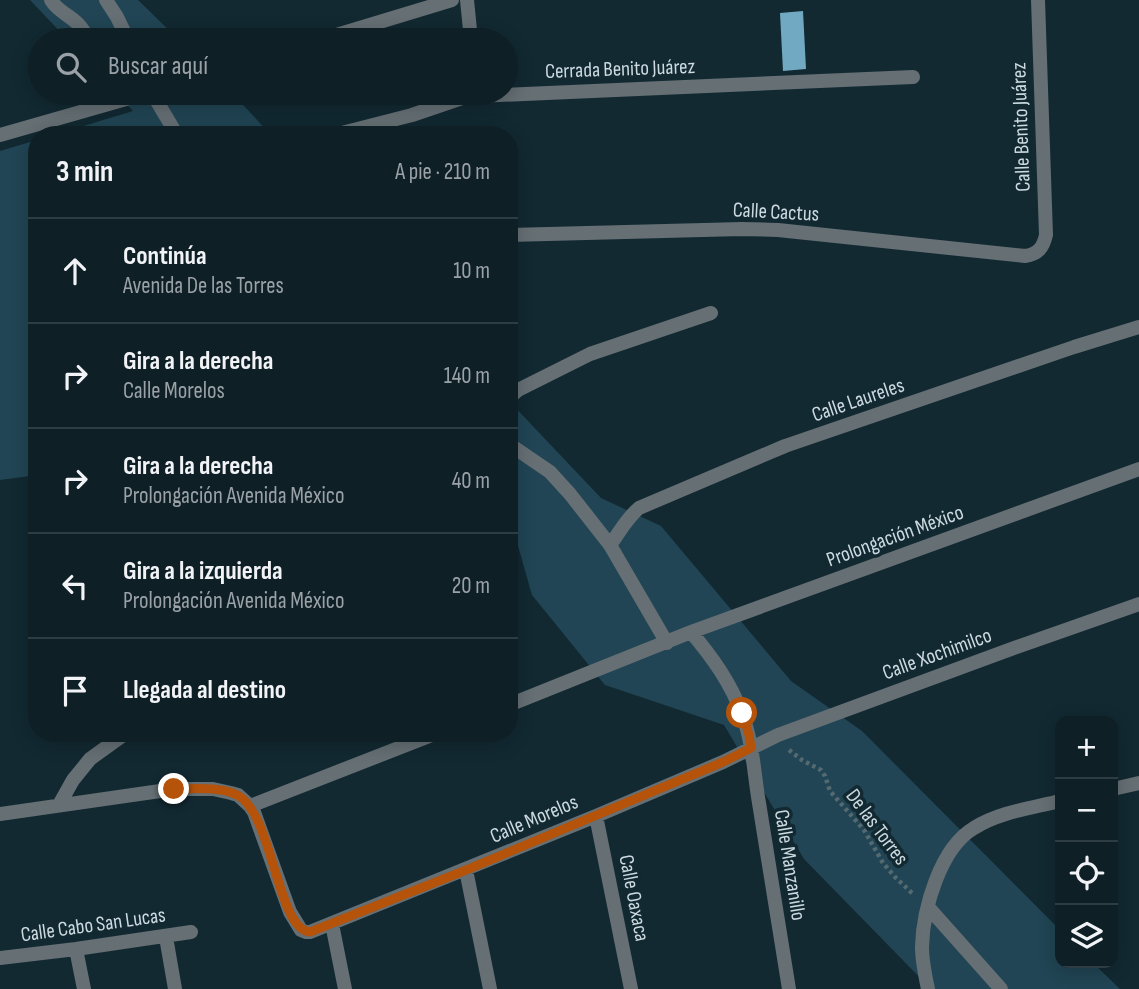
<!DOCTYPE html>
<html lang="es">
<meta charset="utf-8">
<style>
body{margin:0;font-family:"Sofia Sans Condensed",sans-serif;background:#1c2c32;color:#f1f3f6}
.controls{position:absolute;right:21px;bottom:21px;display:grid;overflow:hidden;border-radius:14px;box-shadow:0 4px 18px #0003}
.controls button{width:63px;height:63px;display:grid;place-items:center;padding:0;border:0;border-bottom:2px solid #2e3d43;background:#0e1f26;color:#f1f3f6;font:35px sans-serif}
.stop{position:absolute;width:21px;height:21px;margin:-16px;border:5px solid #b45309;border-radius:50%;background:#fff}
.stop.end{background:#b45309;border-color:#fff;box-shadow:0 2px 7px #0008}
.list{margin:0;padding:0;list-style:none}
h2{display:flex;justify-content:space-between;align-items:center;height:91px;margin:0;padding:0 28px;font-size:30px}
h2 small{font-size:23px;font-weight:400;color:#9ba2a7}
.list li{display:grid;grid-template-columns:46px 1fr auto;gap:21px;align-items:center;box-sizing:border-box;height:105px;padding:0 28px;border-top:2px solid #2e3d43}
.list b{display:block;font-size:26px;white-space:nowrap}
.list p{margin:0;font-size:23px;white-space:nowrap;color:#9ba2a7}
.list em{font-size:23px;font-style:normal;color:#9ba2a7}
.icon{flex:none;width:38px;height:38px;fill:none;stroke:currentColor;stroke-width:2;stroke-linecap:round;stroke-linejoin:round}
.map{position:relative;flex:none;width:1139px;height:989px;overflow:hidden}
.search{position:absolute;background:#0e1f26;box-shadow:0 4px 18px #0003;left:28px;top:28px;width:490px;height:77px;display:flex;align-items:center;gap:18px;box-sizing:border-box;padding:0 24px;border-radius:38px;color:#9ba2a7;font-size:26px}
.panel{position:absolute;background:#0e1f26;box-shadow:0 4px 18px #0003;left:28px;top:126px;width:490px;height:616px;border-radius:28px}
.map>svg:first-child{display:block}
.green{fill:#214554}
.building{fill:#71a9c2}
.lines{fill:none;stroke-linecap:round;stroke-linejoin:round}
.path{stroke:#556971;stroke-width:4.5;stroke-dasharray:3.5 3.5;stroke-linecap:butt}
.street{stroke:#656f74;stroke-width:14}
.route{stroke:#b45309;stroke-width:9}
.labels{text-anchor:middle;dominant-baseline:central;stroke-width:7;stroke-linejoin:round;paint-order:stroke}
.street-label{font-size:21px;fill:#ccdae0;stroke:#122932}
</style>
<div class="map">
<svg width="1139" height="989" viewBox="0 0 1139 989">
<rect width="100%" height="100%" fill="#122932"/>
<path class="green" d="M30 0H138L179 40H68Z
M117 93H232L271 135H54L133 111Z
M37 140V475L0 480V151Z
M509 401 601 498 661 526 791 681 862 731 1060 930V963H1093L1120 989H931L804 859 724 725 605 685 532 595 513 528 509 524Z"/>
<path class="building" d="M803 11 806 69 783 71 780 13Z"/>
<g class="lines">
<path class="path" d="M789 750 802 760 821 770 825 776 830 791 864 830 883 863 895 877 913 894"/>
<path class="street" d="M51 0C58 12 70 15 79 25 83 29 86 35 89 40
M106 0 117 17 128 40
M467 0 471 40
M320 40 452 0
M152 93 177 135
M0 135 147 93
M334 135 412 115 462 98 477 96 913 77
M509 235 742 229 778 230 1025 256C1038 254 1043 248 1046 235L1038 0
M509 398 518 390 590 354 711 313
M509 444 550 472 570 494 610 545 667 643
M610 545C620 532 626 519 639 508L785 446 1074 347 1139 327
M691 632C712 657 731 683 742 714 753 742 754 774 759 803 769 865 779 927 789 989
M509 705 691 632 1139 469
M1113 789 1139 783
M59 805 73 780 90 759 126 733
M250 806 437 733
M0 814 174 789H213L231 793 238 795 250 806 254 812 290 912 301 930 306 932H310L596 816 723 762 778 735 1014 648 1139 604
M596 816 631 989
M466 870 490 989
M928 907 1001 989
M332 924 345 989
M166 937 175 989
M76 949 84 989
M0 958 76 949 191 932
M928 989C925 975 922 961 922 947 923 909 940 848 974 828 999 812 1032 808 1060 801"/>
</g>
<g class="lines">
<path class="route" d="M174 789C194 789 219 786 237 795 273 813 277 930 310 932L466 870 723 762 751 748 749 735 742 713"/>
</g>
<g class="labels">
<g class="street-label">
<text transform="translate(620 69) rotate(-2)">Cerrada Benito Juárez</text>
<text transform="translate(1021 127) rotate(-92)">Calle Benito Juárez</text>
<text transform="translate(776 212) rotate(3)">Calle Cactus</text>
<text transform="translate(858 400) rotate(-19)">Calle Laureles</text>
<text transform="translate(895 536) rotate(-20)">Prolongación México</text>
<text transform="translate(937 654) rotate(-20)">Calle Xochimilco</text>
<text transform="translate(534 819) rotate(-23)">Calle Morelos</text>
<text transform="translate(877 827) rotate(53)">De las Torres</text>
<text transform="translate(790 865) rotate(81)">Calle Manzanillo</text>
<text transform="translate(634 898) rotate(79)">Calle Oaxaca</text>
<text transform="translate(93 925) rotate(-8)">Calle Cabo San Lucas</text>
</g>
</g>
</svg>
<div class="controls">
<button>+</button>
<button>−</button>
<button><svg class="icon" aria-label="locate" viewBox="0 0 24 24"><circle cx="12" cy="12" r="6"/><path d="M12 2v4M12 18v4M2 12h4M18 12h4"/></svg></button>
<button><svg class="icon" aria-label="layers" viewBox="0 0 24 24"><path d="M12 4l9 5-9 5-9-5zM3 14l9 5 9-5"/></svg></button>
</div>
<div class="stop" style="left:742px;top:713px"></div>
<div class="stop end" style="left:174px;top:789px"></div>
<div class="search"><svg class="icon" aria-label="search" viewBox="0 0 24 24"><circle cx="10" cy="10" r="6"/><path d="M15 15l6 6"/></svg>Buscar aquí</div>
<section class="panel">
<h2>3 min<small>A pie · 210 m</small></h2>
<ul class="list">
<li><svg class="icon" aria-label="ahead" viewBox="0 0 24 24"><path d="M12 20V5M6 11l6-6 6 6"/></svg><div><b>Continúa</b><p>Avenida De las Torres</p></div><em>10 m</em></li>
<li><svg class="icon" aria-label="right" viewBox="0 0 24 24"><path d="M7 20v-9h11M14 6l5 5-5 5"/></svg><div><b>Gira a la derecha</b><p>Calle Morelos</p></div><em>140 m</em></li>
<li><svg class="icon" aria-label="right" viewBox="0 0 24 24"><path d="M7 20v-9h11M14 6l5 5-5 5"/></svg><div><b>Gira a la derecha</b><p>Prolongación Avenida México</p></div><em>40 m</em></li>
<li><svg class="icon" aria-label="left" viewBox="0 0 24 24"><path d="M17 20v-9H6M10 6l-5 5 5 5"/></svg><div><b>Gira a la izquierda</b><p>Prolongación Avenida México</p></div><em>20 m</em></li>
<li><svg class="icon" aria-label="arrive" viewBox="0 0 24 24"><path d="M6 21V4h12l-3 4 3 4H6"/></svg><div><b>Llegada al destino</b></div></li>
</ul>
</section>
</div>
